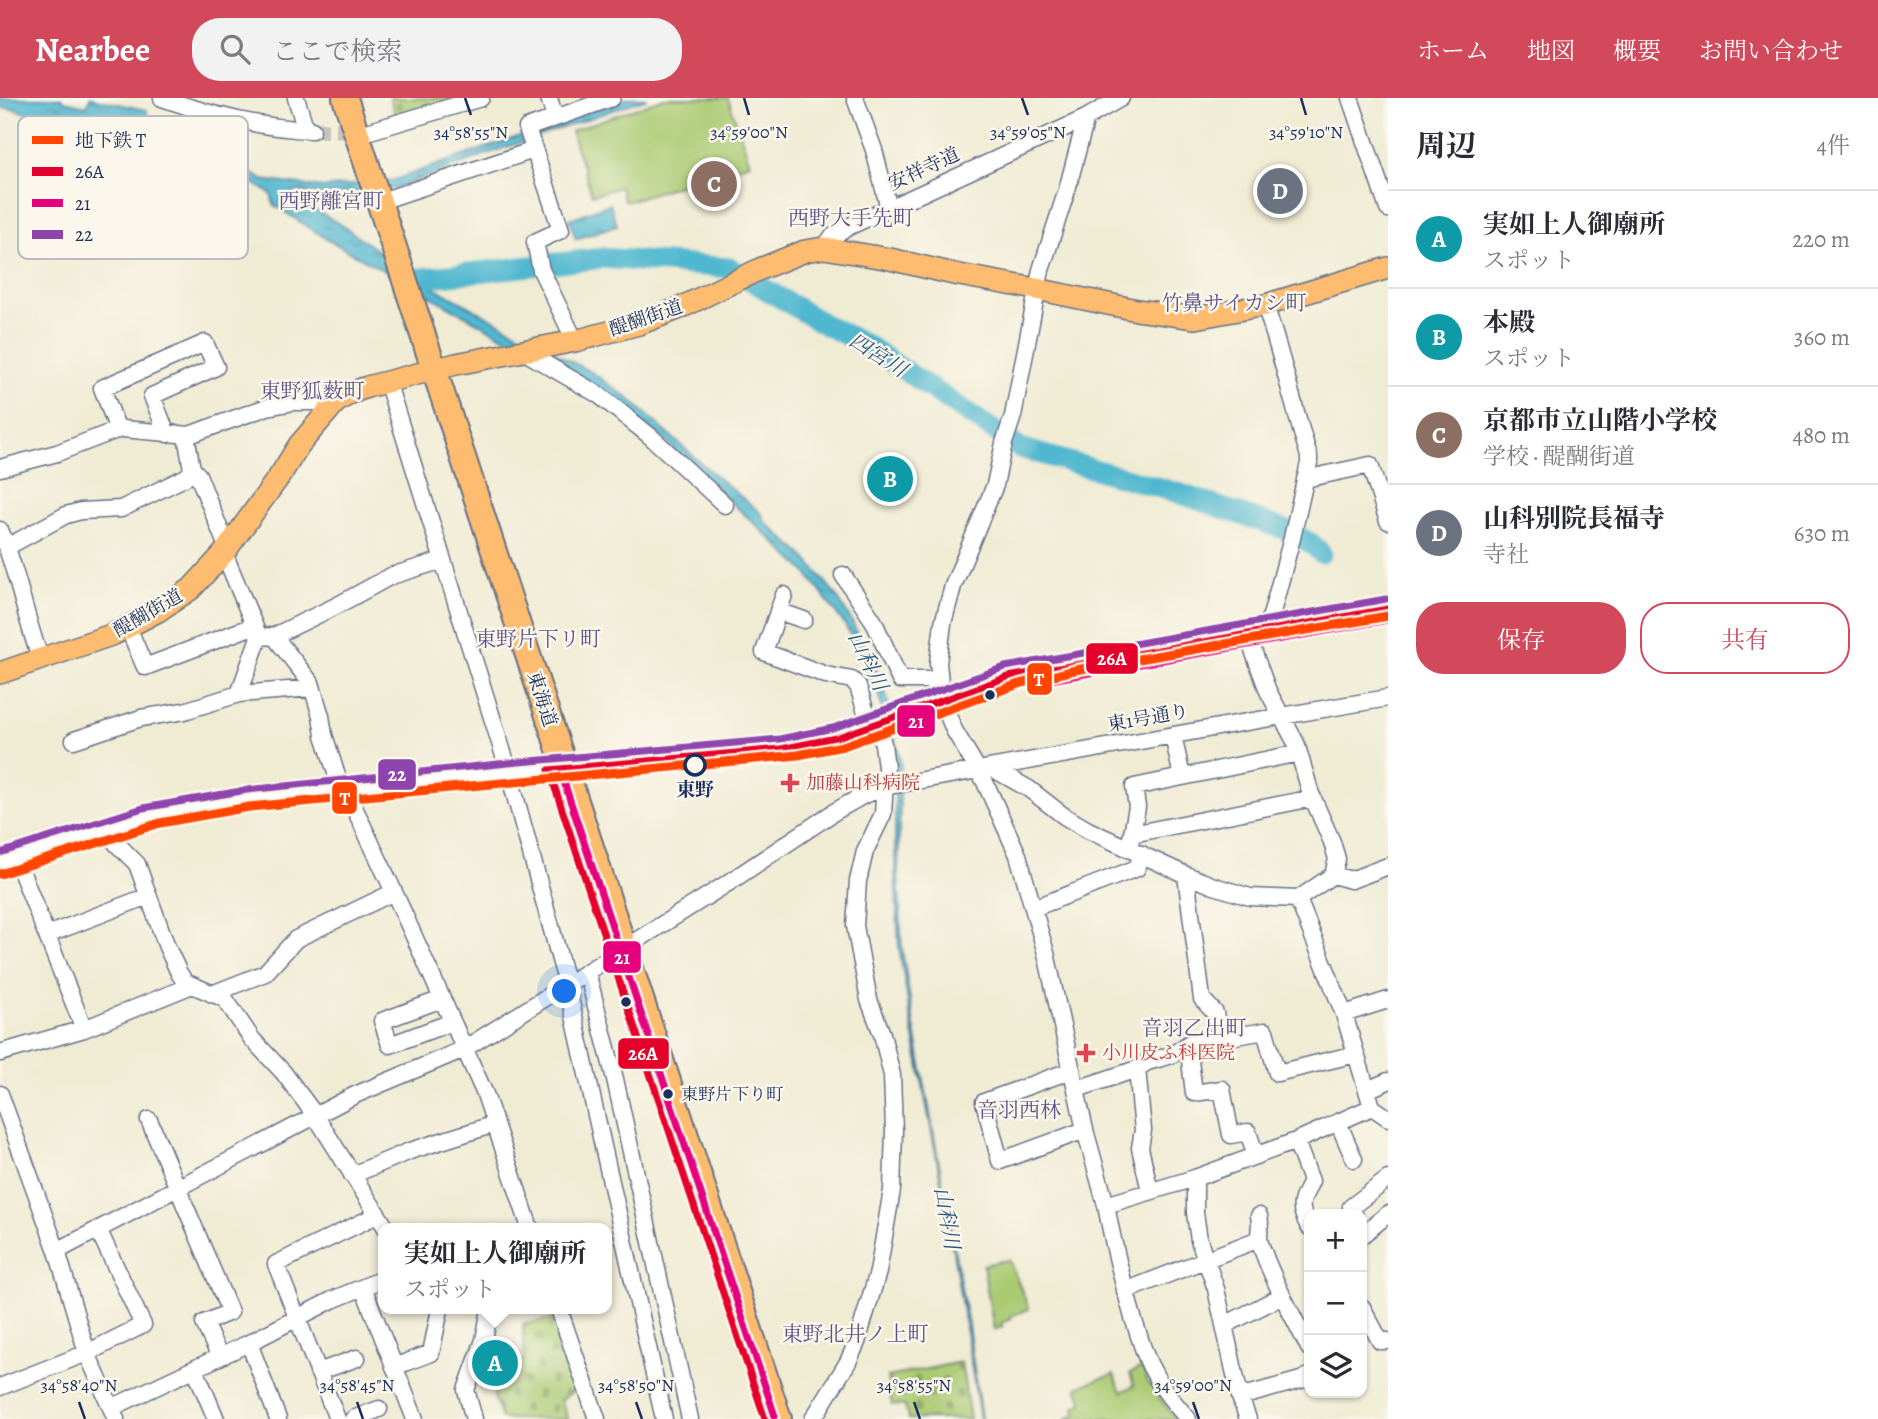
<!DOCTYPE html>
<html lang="ja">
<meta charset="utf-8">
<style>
body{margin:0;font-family:Alegreya,"Noto Serif JP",serif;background:#f2f2f3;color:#2b2b33}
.controls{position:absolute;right:21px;bottom:21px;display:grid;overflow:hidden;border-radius:14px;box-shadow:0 2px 5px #0004}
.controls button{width:63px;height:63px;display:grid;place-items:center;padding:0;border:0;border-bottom:2px solid #e1e1e2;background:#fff;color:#2b2b33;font:35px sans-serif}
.you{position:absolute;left:565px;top:894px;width:24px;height:24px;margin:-18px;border:5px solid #fff;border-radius:50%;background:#1a73e8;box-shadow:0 0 0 10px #1a73e833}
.badge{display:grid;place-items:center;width:46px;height:46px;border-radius:50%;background:#d1495b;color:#fff;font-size:23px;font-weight:700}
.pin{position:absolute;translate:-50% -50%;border:4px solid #fff;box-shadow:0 2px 7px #0006}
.popup{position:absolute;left:378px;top:1125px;width:234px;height:91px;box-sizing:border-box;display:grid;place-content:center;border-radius:14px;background:#fff;filter:drop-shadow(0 2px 5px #0005);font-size:23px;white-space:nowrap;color:#7c7c81}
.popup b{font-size:26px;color:#2b2b33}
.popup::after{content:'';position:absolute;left:50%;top:100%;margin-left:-14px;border:14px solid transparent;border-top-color:#fff}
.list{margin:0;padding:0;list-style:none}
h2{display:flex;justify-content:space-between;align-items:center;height:91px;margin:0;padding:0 28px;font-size:30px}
h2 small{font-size:23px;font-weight:400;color:#7c7c81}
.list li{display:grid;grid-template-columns:46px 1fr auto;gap:21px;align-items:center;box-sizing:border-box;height:98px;padding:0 28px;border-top:2px solid #e1e1e2}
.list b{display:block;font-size:26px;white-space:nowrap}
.list p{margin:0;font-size:23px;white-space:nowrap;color:#7c7c81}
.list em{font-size:23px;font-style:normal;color:#7c7c81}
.actions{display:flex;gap:14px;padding:21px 28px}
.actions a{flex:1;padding:16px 0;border:2px solid #d1495b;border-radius:28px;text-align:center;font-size:24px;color:#d1495b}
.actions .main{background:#d1495b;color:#fff}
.icon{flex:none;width:38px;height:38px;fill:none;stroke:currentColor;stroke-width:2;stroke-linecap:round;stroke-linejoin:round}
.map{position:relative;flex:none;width:1388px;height:1321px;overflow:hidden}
header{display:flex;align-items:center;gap:42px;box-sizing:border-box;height:98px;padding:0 35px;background:#d1495b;color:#fff}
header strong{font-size:33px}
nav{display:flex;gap:38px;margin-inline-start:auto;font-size:24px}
.search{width:490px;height:63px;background:#f2f2f3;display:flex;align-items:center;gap:18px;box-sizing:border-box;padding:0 24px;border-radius:28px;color:#7c7c81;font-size:26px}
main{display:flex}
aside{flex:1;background:#fff}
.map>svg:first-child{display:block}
.cemetery{fill:url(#cemetery-stones);stroke:#637d68;stroke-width:2}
.pitch{fill:#abcb73;stroke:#637d68;stroke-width:2}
.water{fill:url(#water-ripples);stroke:#367396;stroke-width:2}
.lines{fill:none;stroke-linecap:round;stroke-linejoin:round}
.river{stroke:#50b7cf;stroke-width:21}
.minor-tunnel{stroke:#c5c5bc;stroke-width:16;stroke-dasharray:16 8;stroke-linecap:butt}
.minor-casing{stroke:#667187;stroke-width:19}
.major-casing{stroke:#667187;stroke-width:24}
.highway-casing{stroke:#667187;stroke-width:28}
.minor{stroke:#fff;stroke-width:16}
.major{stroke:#fdbc70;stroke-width:21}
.highway{stroke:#fdbc70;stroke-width:24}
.bus-1-casing{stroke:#fbf7ec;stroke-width:12}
.bus-2-casing{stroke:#fbf7ec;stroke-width:12}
.bus-3-casing{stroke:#fbf7ec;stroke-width:12}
.bus-1{stroke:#e4002b;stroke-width:7}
.bus-2{stroke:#e5007d;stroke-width:7}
.bus-3{stroke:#8e44ad;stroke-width:7}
.metro-1-casing{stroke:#fbf7ec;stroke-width:14}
.metro-1{stroke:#ff4500;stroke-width:9}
.ticks{fill:none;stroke:#1b2f5e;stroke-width:2.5}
.bus-dot{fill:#1b2f5e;stroke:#fbf7ec;stroke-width:2.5}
.stop-dot{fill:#fbf7ec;stroke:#1b2f5e;stroke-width:3.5}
.health-dot{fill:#e0444e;stroke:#fbf7ec;stroke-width:2.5}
.labels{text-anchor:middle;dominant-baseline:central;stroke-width:5;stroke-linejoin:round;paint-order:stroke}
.bus-label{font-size:17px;fill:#1b2f5e;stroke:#fbf7ec;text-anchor:start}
.street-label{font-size:19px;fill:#1b2f5e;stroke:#fbf7ec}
.health-label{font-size:19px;fill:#be3a42;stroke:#fbf7ec;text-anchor:start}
.stop-label{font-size:19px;font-weight:bold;fill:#1b2f5e;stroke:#fbf7ec}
.neighbourhood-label{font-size:21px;fill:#5b5689;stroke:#fbf7ec}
.water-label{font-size:21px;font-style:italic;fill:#2b5880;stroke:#fbf7ec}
.key{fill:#fbf7ec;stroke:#b8bbc1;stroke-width:2}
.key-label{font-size:19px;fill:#1b2f5e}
.ticks-label{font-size:18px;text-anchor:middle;fill:#1b2f5e;stroke:#fbf7ec;stroke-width:5;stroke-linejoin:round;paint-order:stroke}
.line-badge{stroke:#fbf7ec;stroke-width:2.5}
.badge-label{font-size:19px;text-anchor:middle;font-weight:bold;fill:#fff}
</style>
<header>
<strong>Nearbee</strong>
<div class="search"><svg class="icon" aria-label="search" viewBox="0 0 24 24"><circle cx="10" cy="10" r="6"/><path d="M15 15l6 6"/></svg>ここで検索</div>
<nav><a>ホーム</a><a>地図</a><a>概要</a><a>お問い合わせ</a></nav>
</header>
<main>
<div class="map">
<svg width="1388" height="1321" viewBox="0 0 1388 1321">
<defs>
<pattern id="cemetery-stones" width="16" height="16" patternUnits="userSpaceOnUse" patternTransform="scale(1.75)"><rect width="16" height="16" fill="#abcb73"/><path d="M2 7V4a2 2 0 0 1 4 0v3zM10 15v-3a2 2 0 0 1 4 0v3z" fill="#8aa562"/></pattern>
<pattern id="water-ripples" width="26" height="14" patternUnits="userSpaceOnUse" patternTransform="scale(1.75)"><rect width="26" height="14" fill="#50b7cf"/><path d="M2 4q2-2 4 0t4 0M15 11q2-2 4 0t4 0" fill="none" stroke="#4295ab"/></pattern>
</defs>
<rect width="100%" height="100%" fill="#fbf7ec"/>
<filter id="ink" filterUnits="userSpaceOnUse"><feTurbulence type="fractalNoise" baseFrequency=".0143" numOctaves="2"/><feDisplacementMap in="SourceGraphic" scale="14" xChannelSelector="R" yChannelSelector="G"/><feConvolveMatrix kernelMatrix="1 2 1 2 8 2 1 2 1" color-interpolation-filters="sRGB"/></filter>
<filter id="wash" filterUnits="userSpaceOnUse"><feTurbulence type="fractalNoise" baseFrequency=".00686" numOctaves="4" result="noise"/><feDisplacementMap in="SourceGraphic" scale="28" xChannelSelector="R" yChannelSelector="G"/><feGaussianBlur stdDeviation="1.57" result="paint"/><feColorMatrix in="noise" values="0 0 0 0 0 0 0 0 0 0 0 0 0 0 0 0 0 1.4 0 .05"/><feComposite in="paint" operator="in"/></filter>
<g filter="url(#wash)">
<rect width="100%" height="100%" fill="#f0ebd3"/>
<path class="cemetery" d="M390 0H470L397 24Z
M558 1220 583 1287 560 1302 568 1321H501L494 1299V1269L524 1262 523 1226Z
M961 1264 970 1321H908L905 1308 892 1307 887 1279Z"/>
<path class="pitch" d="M664 0H728L750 65 689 85 688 84 629 103H624L620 89 592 97 571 33Z
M1009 1162 1029 1211 1010 1218 1011 1221 1001 1225 1002 1229 994 1232 983 1167Z
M1142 1270 1146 1281 1175 1321H1065L1077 1316 1074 1309 1083 1305 1077 1289 1114 1276 1121 1294 1134 1288 1130 1275Z"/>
<path class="water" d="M0 0H62L64 3 87 8 90 0 147 12 148 24 232 63 263 82 323 90 394 82 629 0H647L473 61 396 90 326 97 293 93 292 99 340 126 418 181 593 275 628 300 710 373 761 415 765 424 805 459 836 497 851 522 884 587 901 665 898 774 902 850 914 927 968 1228 981 1321H980L946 1109 913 934 899 850 895 773V665L877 589 845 527 805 473 657 335 519 247 330 143 274 107 271 96C214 60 142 23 74 17 63 16 52 19 42 18 27 17 15 9 0 10Z
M610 106 617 127 576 141 569 121Z"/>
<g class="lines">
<path class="river" d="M414 181 603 160 730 170 824 226 868 248 1020 350 1178 395 1286 432 1311 445 1321 455"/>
</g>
</g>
<g filter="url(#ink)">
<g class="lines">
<path class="minor-tunnel" d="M312 32 364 33"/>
<g class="minor-casing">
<path id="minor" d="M162 0C210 17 260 30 312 32
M296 0 306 32
M549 0 555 20
M855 0 874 52 889 111
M1350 0 1388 111
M1086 20 1067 92 1041 172 1013 318 1004 345 995 387 953 488 943 525 938 565 942 602 954 632 984 682 1018 757 1046 855 1085 1032 1106 1107 1195 1080 1296 1043 1372 1009 1344 916 1298 801 1333 777 1337 761 1332 744 1311 696 1296 645 1268 593 1251 547 1271 518 1292 440 1309 365V358C1293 308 1282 257 1265 207
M370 33 481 0
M387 101 534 52
M824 150 832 139 850 128 1086 20 1121 0
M575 243 541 172 535 144 561 132 527 30 612 0
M523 253 599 297 650 338 725 407
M387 283 505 661 567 887 664 1321
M118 332 102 290 205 245 216 269 152 298 167 336
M0 370 57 355 114 333 123 331 189 337 267 309 294 304H336
M192 371 198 377 227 449
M1305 381 1370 367 1388 423
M0 432C18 474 25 520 41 562
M7 449 66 417 81 413 121 411 188 378 192 371 186 337
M224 455 259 539 239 596
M843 477 874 524 900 582H939
M784 497 764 554 826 577 852 582 858 588 870 628
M778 513 804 522
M128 529 145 569 253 528
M274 538 311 585 321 618 324 637 338 681 352 705 394 794 485 996 530 1130
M259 539 274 538 338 507 391 478 443 462
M1173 637 1182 679
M74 642 141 620 184 613 239 596 312 590
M992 670 1029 691 1064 718 1088 732 1186 777 1214 788 1250 799 1298 801
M107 731 116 745 137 766 167 849 179 875 185 884 225 901 252 941 283 974 315 1017 386 1130
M1132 736 1137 709 1134 689 1299 655
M1130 744 1132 736 1313 700
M16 760 84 931
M0 766 146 720 249 702 509 675 781 651 836 640 1008 579 1388 511
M1186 777 1202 901 1215 915 1220 941
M1333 777 1351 782 1388 768
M1034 810 1137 770 1142 756
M47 837 148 798
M587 874 615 981 690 1321
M212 896 265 875 296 841 394 794
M442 901 382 923 390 947 452 924
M1344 916 1388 902
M1188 946 1194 995 1222 991 1231 1037 1248 1034 1256 1058
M0 955 84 931 192 887
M1137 971 1143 1032 1140 1050 1150 1093
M1072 972 984 1004 1000 1063 1085 1032
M1077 991 1137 971 1147 964 1172 957 1188 946 1265 933 1277 975 1356 956
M1367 992 1388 983
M0 996 57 1153 87 1255 116 1321
M1372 1009 1388 1020
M149 1022 230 1214 204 1225 220 1259
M1338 1024 1354 1061
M1296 1043 1311 1083C1301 1105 1297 1106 1309 1129
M352 1077 410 1053 495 1026
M1195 1080V1115L1199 1142 1216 1191 1240 1299 1248 1321
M1106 1107C1113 1146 1123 1185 1134 1223 1140 1239 1144 1258 1153 1273 1162 1291 1175 1306 1188 1321
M1354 1116 1351 1109 1388 1081
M1259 1118C1262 1127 1257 1136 1260 1145 1272 1181 1292 1216 1309 1250
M1362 1137 1388 1116
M57 1153 355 997 464 951 728 785 834 714 864 697 889 688 1241 625 1388 600
M363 1189 415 1321
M1125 1193 1259 1141
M1362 1209 1380 1243H1388
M559 1211 597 1321
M1225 1227 1282 1198
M249 1245 278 1321
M394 1269 431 1255 440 1211
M195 1271 216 1321
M318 1274 357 1260
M0 1289 87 1255 143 1227 98 1131
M1240 1299 1301 1282 1309 1278
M111 1310 249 1245 332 1202 383 1181
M337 1321 276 1166 377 1117
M353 1321 379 1311
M474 1321 466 1292 484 1242 490 1211
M813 1321 848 1264 857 1244 878 1174 892 1092 894 1033 892 977 882 936 869 902 855 828 858 783 865 753 883 716 886 669 883 646 877 625"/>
</g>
<g class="major-casing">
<path id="major" d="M0 575 114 536 158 513 191 491 224 455 281 376 299 347 336 304 351 295 367 289 456 266 575 243 639 226 680 210 760 171 805 153 824 150 890 161 954 176 1036 191 1137 212 1195 220 1265 207 1388 170"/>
</g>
<g class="highway-casing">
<path id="highway" d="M345 0 779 1321"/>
</g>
<use href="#minor" class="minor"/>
<use href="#major" class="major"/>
<use href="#highway" class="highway"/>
<g class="bus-1-casing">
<path id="bus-1" d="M765 1321 549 672 781 651 836 640 1008 579 1388 511"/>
</g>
<g class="bus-2-casing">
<path id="bus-2" d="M775 1318 563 681 783 661 840 650 1011 589 1388 522"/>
</g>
<g class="bus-3-casing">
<path id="bus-3" d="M0 755 143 710 247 692 508 665 780 641 833 630 1005 569 1386 501"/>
</g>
<use href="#bus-1" class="bus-1"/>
<use href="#bus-2" class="bus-2"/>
<use href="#bus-3" class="bus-3"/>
<g class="metro-1-casing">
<path id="metro-1" d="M0 776 160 725 249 709 798 657 843 648 1019 586 1075 572 1388 518"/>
</g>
<use href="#metro-1" class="metro-1"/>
</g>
</g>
<path class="ticks" d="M465 0 471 17M744 0 749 17M1022 0 1028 17M1301 0 1306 17M79 1304 85 1321M357 1304 363 1321M636 1304 642 1321M914 1304 920 1321M1193 1304 1199 1321"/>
<g class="bus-dot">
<circle cx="990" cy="597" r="6"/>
<circle cx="626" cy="904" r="6"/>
<circle cx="668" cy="996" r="6"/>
</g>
<circle class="stop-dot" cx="695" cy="667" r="10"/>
<g class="health-dot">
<path d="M786.5 674.5h7v7h7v7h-7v7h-7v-7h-7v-7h7z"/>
<path d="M1082.5 944.5h7v7h7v7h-7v7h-7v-7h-7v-7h7z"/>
</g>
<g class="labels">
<g class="bus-label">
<text x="681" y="996">東野片下り町</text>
</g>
<g class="street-label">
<text transform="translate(924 71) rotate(-25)">安祥寺道</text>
<text transform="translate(646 220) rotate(-19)">醍醐街道</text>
<text transform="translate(148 515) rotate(-30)">醍醐街道</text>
<text transform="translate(542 601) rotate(72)">東海道</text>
<text transform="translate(1148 620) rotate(-10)">東1号通り</text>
</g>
<g class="health-label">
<text x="806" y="685">加藤山科病院</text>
<text x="1102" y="955">小川皮ふ科医院</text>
</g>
<g class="stop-label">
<text x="695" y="692">東野</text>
</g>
<g class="neighbourhood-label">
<text x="331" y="103">西野離宮町</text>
<text x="851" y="120">西野大手先町</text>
<text x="1234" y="205">竹鼻サイカシ町</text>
<text x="312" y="293">東野狐薮町</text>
<text x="538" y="541">東野片下リ町</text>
<text x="1194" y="930">音羽乙出町</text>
<text x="1019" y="1012">音羽西林</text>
<text x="855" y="1236">東野北井ノ上町</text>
</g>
<g class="water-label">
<text transform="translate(878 257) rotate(32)">四宮川</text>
<text transform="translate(868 563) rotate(64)">山科川</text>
<text transform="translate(947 1120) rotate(80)">山科川</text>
</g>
</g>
<rect x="18" y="18" width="230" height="143" rx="10" class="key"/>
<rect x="32" y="38" width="31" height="8" fill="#ff4500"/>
<rect x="32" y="69" width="31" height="9" fill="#e4002b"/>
<rect x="32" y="101" width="31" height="8" fill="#e5007d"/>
<rect x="32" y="132" width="31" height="9" fill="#8e44ad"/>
<g class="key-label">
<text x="75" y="49">地下鉄 T</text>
<text x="75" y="80">26A</text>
<text x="75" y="112">21</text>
<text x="75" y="143">22</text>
</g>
<g class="ticks-label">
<text x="471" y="40">34°58'55"N</text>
<text x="1028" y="40">34°59'05"N</text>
<text x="1306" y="40">34°59'10"N</text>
<text x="749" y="40">34°59'00"N</text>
<text x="79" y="1293">34°58'40"N</text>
<text x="357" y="1293">34°58'45"N</text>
<text x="636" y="1293">34°58'50"N</text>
<text x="914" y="1293">34°58'55"N</text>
<text x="1193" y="1293">34°59'00"N</text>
</g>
<g class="line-badge">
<rect x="1085" y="544" width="54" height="33" rx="7" fill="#e4002b"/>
<rect x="1026" y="564" width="27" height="34" rx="7" fill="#ff4500"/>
<rect x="896" y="606" width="40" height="34" rx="7" fill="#e5007d"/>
<rect x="377" y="660" width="40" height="33" rx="7" fill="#8e44ad"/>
<rect x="331" y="683" width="27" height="34" rx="7" fill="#ff4500"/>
<rect x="602" y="842" width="40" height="34" rx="7" fill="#e5007d"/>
<rect x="617" y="939" width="53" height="33" rx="7" fill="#e4002b"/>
</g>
<g class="badge-label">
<text x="1112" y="567">26A</text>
<text x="1039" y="588">T</text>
<text x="916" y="630">21</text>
<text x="397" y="683">22</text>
<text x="345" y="707">T</text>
<text x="622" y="866">21</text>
<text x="643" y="962">26A</text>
</g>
</svg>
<div class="controls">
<button>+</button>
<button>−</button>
<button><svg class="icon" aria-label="layers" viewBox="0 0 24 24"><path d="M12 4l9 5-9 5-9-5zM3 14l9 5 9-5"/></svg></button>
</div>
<div class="you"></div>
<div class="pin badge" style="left:495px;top:1265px;background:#0f9aa8">A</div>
<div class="popup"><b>実如上人御廟所</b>スポット</div>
<div class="pin badge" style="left:890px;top:381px;background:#0f9aa8">B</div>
<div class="pin badge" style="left:714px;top:86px;background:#8d6e63">C</div>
<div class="pin badge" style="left:1280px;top:93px;background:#6b7280">D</div>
</div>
<aside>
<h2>周辺<small>4件</small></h2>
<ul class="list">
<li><span class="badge" style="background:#0f9aa8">A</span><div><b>実如上人御廟所</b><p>スポット</p></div><em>220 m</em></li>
<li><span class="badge" style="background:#0f9aa8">B</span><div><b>本殿</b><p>スポット</p></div><em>360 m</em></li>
<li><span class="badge" style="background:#8d6e63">C</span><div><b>京都市立山階小学校</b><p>学校 · 醍醐街道</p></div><em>480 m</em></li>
<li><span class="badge" style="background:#6b7280">D</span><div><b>山科別院長福寺</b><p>寺社</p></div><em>630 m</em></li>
</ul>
<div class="actions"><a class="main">保存</a><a>共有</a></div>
</aside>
</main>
